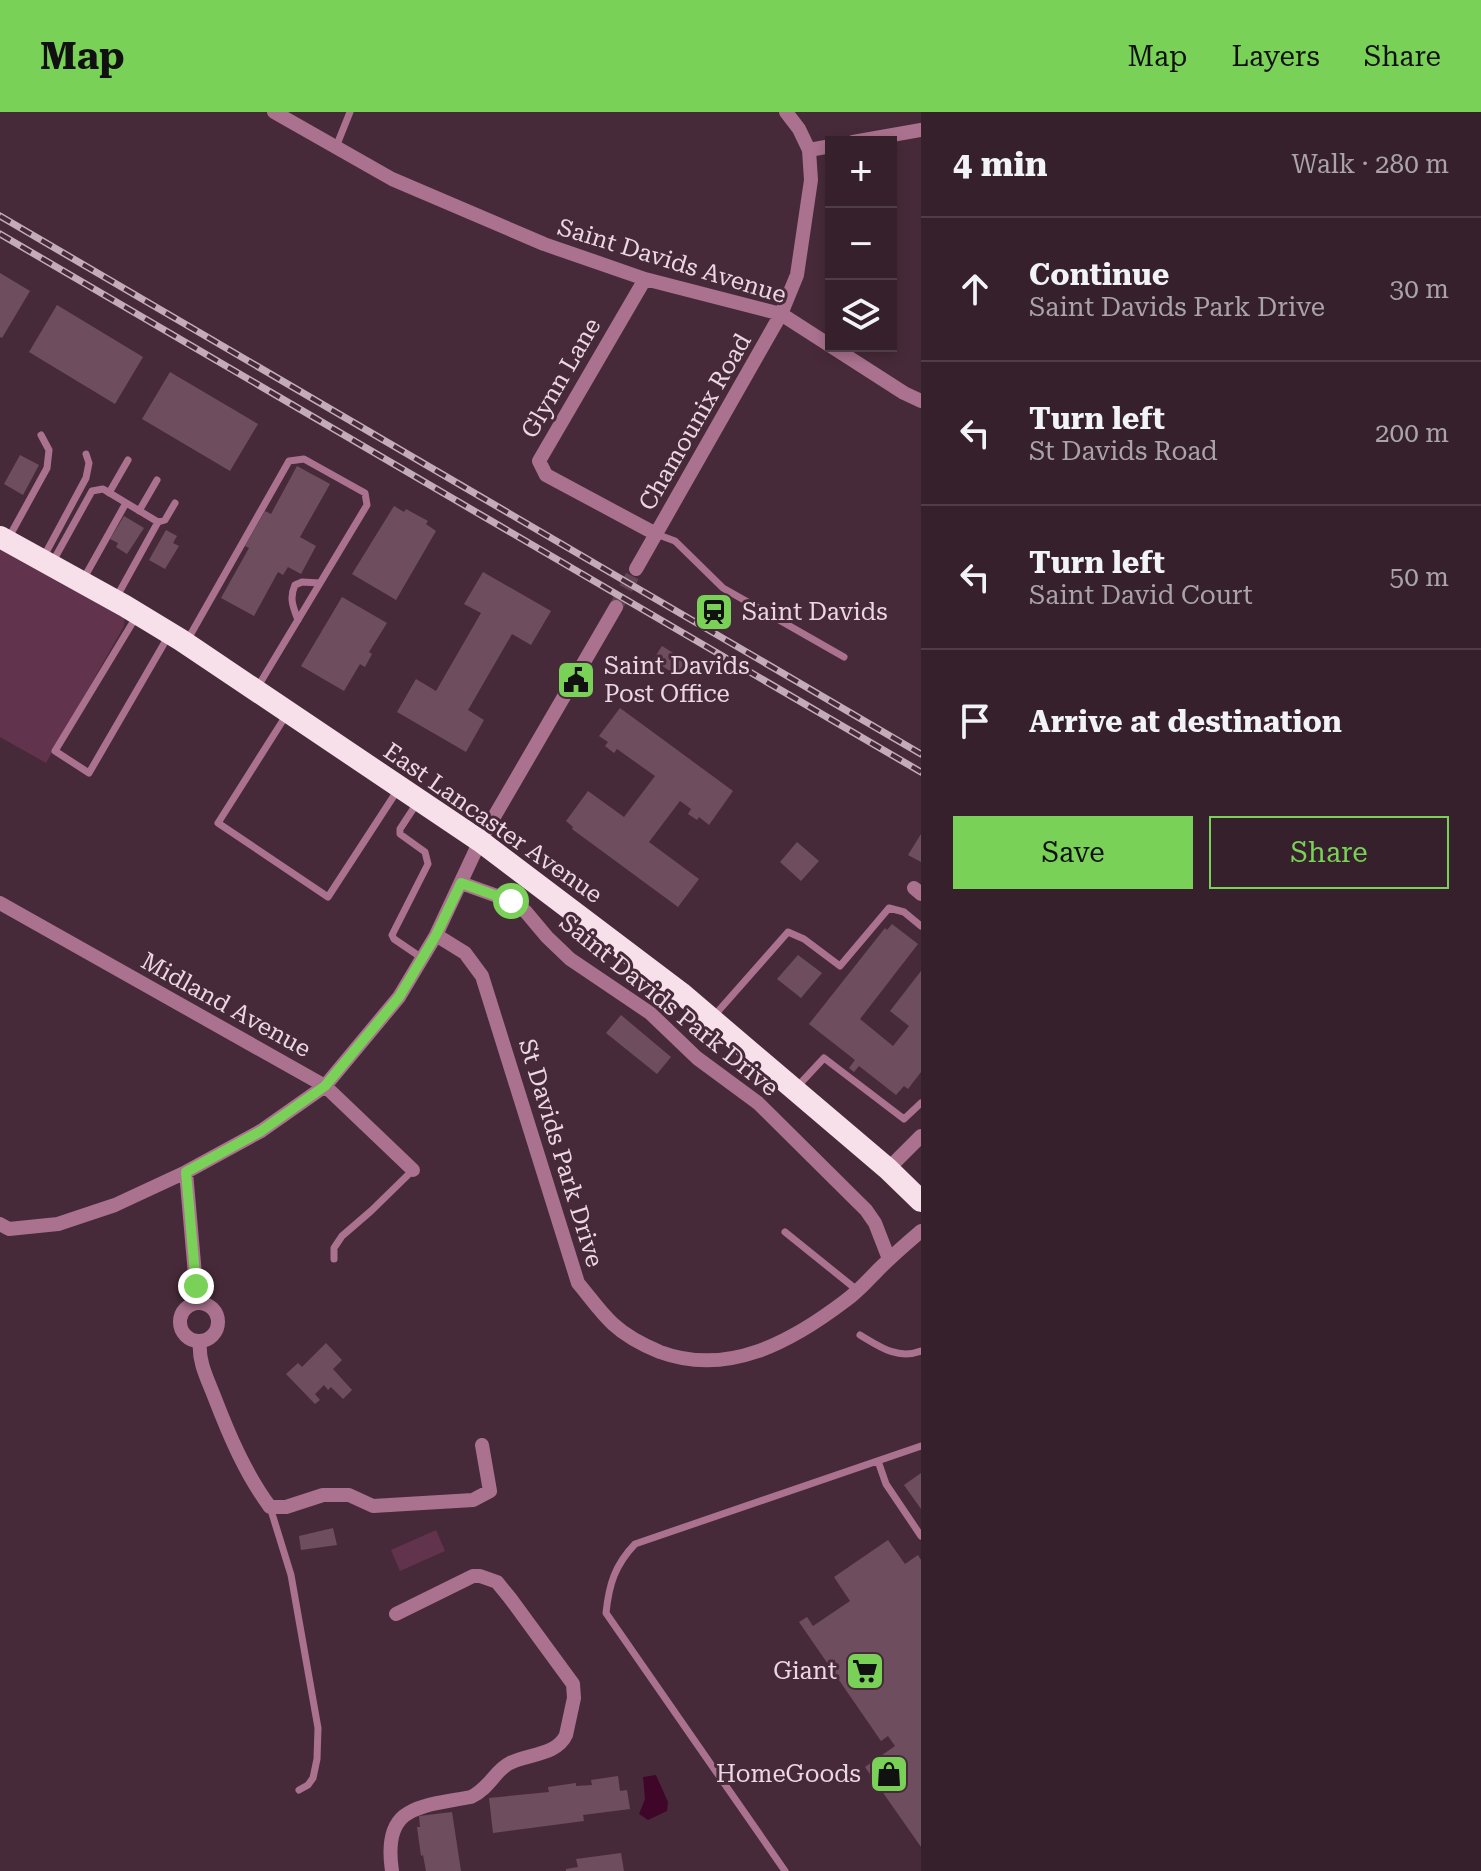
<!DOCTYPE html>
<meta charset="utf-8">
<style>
body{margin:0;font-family:"Roboto Serif",serif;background:#402d37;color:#f1f3f6}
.controls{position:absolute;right:24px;top:24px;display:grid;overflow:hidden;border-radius:0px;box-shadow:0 4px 12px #0003}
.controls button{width:72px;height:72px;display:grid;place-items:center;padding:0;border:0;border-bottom:2px solid #4f3e47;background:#35202b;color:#f1f3f6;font:40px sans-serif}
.stop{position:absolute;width:24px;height:24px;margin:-18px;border:6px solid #79d157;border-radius:50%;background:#fff}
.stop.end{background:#79d157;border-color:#fff;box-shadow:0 2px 8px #0008}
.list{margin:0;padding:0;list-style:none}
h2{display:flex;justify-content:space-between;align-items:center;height:104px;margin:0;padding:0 32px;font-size:34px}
h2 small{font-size:26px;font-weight:400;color:#aaa3a9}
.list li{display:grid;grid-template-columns:52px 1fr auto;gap:24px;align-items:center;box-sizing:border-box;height:144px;padding:0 32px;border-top:2px solid #4f3e47}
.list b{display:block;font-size:30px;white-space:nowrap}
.list p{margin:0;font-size:26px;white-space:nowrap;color:#aaa3a9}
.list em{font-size:26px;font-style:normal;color:#aaa3a9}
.actions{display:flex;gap:16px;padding:24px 32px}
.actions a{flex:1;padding:18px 0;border:2px solid #79d157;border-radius:0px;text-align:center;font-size:28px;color:#79d157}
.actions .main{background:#79d157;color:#111}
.icon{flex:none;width:44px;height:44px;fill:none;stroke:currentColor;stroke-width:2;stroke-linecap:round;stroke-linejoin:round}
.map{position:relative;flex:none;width:921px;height:1759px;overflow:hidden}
header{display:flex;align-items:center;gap:48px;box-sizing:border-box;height:112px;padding:0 40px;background:#79d157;color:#111}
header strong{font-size:38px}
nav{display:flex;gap:44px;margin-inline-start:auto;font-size:28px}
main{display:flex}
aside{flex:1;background:#35202b}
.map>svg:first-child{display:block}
.green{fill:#62334c}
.water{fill:#40062a}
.building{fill:#6e4e5e}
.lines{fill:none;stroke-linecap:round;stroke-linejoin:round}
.minor-tunnel{stroke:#604452;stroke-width:14;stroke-dasharray:14 7;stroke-linecap:butt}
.service{stroke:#aa728f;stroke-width:7}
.minor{stroke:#aa728f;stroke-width:14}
.trunk{stroke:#f7e0ea;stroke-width:22}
.rail-casing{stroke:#c3acb8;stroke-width:7}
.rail{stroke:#472a39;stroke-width:4;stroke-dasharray:12;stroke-linecap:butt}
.route{stroke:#79d157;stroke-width:10}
.labels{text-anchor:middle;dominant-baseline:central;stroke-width:6;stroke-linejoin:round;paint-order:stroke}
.street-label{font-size:24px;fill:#ecd8e2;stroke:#472a39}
.poi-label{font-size:24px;fill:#ecd8e2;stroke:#472a39;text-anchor:start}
</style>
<header>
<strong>Map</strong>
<nav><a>Map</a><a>Layers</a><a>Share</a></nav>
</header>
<main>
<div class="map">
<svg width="921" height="1759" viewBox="0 0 921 1759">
<rect width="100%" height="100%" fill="#472a39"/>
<path class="green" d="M0 425 125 494 124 514 46 651 0 625Z
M436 1418 445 1439 400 1459 391 1438Z"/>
<path class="water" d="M656 1663 668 1690 667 1699 648 1708 639 1702 645 1687 643 1665Z"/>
<path class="building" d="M0 161 30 179 2 226 0 225Z
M57 193 143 245 115 292 29 240Z
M170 260 258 312 230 359 142 307Z
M20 343 39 353 23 383 4 372Z
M297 354 330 372 300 425 316 434 301 462 288 455 283 463 278 460 254 504 221 486 249 436 245 434 265 399 271 402Z
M394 394 404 400 406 397 428 409 426 412 436 419 396 488 352 462Z
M124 404 144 416 127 442 116 435 118 431 110 427Z
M166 418 177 424 173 431 179 434 165 457 149 448Z
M483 460 551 499 531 533 512 522 468 598 484 608 466 640 397 600 416 567 436 579 481 501 464 492Z
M342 485 387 511 369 540 372 542 365 555 360 552 344 579 301 554Z
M662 534 686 549 676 563 653 548Z
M620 596 733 679 709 713 699 705 697 708 688 702 691 697 680 689 649 730 699 767 678 795 572 717 573 715 566 709 588 679 624 705 655 664 617 637 614 641 605 634 608 630 599 624Z
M921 722V750L908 743Z
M797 730 819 749 801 769 780 750Z
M892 812 918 832 860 907 893 934 909 914 890 899 921 859V960L908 977 904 974 896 983 859 954 854 960 849 956 855 948 809 912 885 816 887 818Z
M798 843 822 861 801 886 777 867Z
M621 903 671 945 657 962 606 921Z
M326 1231 342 1248 333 1257 352 1278 343 1287 331 1275 328 1278 324 1273 315 1282 320 1288 315 1292 286 1262 298 1251 302 1255Z
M921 1361V1397L904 1373Z
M333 1416 337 1433 301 1438 299 1424Z
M888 1428 905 1452 918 1443 921 1448V1735L865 1655 895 1634 888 1624 881 1629 799 1510 807 1505 813 1514 850 1489 834 1465Z
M618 1664 620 1679 627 1678 630 1697 583 1703 584 1709 493 1721 489 1686 549 1680 548 1675 576 1671V1674L592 1673 591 1668Z
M452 1700 461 1759H426L423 1743 421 1744 417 1715H420L419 1704Z
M621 1741 624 1759H566V1757L578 1755 576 1747Z"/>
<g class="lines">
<path class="minor-tunnel" d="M616 495 636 457"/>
<path class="service" d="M336 35 350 0
M109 381 128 348
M139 399 157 368
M656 422 675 429 723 476 844 545
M8 427 47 356 49 338 41 323
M43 446 86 366 89 351 86 342
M52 451 92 379 103 377 158 410 165 408 175 391
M84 466 126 391
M116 486 158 410
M136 505 55 639 89 661 169 523
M298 508C293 495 289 486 295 473L302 470 320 471
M188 527 289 349 304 347 365 381 367 393 257 576
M287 602 218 711 328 785 397 679
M417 691 400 717V722L425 740 428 752 392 823 394 827 422 846
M713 905 788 820 804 827 840 854 889 796 904 800 921 814
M796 976 824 946 904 1007 921 991
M785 1120 857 1178
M334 1147V1136L342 1124 371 1099 413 1058
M860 1223C880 1235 898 1248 921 1239
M878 1349 886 1372 921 1424
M270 1395 291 1463 318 1616 317 1647 313 1666 308 1673 299 1678
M785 1759 606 1501C609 1472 615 1453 635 1432L921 1334"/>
<path class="minor" d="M274 0 392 67 544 132 645 167 781 202 904 281 921 289
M853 30 921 18
M809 38 831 34
M645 167 539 349 546 363 656 422
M636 457 781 202 797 163 811 68 809 38 799 17 786 0
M461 771 511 789 526 800 547 825 570 847 650 901 697 946 758 991 866 1098 875 1111 889 1147
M914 776 921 782
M0 791 325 974 413 1058
M436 823 465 841 482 864 578 1171C589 1184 600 1200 613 1212 627 1225 643 1233 660 1240 728 1265 791 1230 845 1189 858 1180 869 1167 880 1156 893 1143 907 1131 921 1119
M888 1057 921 1024
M186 1060 196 1174V1191
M0 1112 9 1117 58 1112 115 1093 186 1060 261 1019 325 974 399 885 436 823 480 729 616 495
M180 1210a19 19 0 1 1 38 0a19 19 0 1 1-38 0Z
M200 1230C198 1249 207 1266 214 1284 229 1323 245 1361 270 1395H286L323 1383H349L373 1394 473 1388 490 1379 482 1333
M392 1759C382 1693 419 1695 471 1685 490 1676 495 1658 510 1651 528 1642 557 1643 566 1623L574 1586 573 1572 510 1486 497 1470 480 1464H473L396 1502"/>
<path class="trunk" d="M0 425 125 494 181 528 480 729 681 881 888 1057 921 1089"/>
<g class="rail-casing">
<path id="rail" d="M0 104 921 642
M0 122 921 660"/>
</g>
<use href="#rail" class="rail"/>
</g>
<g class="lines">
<path class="route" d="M196 1174 186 1060 261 1019 325 974 399 885 436 823 461 771 511 789"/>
</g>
<defs>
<g id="station-square" transform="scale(2)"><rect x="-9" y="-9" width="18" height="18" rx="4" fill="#79d157" stroke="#472a39"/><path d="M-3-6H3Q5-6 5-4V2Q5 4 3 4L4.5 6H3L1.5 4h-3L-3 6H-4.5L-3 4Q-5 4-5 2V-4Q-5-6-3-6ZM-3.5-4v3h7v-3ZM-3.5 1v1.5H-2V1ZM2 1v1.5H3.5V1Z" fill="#111"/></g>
<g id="civic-square" transform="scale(2)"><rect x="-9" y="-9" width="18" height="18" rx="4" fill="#79d157" stroke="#472a39"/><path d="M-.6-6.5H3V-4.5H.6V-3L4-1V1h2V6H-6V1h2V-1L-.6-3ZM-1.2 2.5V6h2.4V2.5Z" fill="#111"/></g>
<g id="supermarket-square" transform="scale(2)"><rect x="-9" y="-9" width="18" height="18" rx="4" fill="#79d157" stroke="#472a39"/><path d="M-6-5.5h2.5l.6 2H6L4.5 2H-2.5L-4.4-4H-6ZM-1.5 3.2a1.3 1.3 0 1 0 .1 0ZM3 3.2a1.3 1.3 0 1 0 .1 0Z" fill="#111"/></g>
<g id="shop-square" transform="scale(2)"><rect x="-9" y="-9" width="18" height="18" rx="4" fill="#79d157" stroke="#472a39"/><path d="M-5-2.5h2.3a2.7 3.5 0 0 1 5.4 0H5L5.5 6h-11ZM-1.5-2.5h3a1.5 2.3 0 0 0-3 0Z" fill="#111"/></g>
</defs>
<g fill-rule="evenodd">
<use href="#station-square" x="714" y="500"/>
<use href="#civic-square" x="576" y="568"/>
<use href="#supermarket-square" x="865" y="1559"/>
<use href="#shop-square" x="889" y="1662"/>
</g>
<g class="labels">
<g class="street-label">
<text transform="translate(672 149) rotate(17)">Saint Davids Avenue</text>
<text transform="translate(561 266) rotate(-60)">Glynn Lane</text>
<text transform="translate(695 310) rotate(-60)">Chamounix Road</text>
<text transform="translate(493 711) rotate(35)">East Lancaster Avenue</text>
<text transform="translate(226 893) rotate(29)">Midland Avenue</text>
<text transform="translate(669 893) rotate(39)">Saint Davids Park Drive</text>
<text transform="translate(561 1041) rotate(73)">St Davids Park Drive</text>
</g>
<g class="poi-label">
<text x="742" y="500">Saint Davids</text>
<text x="604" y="554">Saint Davids<tspan x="604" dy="28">Post Office</tspan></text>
<text x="837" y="1559" text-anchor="end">Giant</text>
<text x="861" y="1662" text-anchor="end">HomeGoods</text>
</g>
</g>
</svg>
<div class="controls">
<button>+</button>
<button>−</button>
<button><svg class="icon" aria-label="layers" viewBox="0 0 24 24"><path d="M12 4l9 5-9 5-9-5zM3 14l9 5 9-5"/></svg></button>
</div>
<div class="stop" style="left:511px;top:789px"></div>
<div class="stop end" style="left:196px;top:1174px"></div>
</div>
<aside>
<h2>4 min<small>Walk · 280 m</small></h2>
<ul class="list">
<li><svg class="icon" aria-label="ahead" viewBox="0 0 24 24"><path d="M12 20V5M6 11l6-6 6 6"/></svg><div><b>Continue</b><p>Saint Davids Park Drive</p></div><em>30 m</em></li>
<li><svg class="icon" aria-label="left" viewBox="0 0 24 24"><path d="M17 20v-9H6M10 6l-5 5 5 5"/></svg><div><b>Turn left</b><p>St Davids Road</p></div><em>200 m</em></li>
<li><svg class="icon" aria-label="left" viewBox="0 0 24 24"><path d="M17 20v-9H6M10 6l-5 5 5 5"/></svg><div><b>Turn left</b><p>Saint David Court</p></div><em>50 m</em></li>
<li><svg class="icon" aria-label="arrive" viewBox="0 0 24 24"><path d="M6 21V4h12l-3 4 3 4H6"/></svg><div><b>Arrive at destination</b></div></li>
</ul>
<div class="actions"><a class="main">Save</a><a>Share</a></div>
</aside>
</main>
